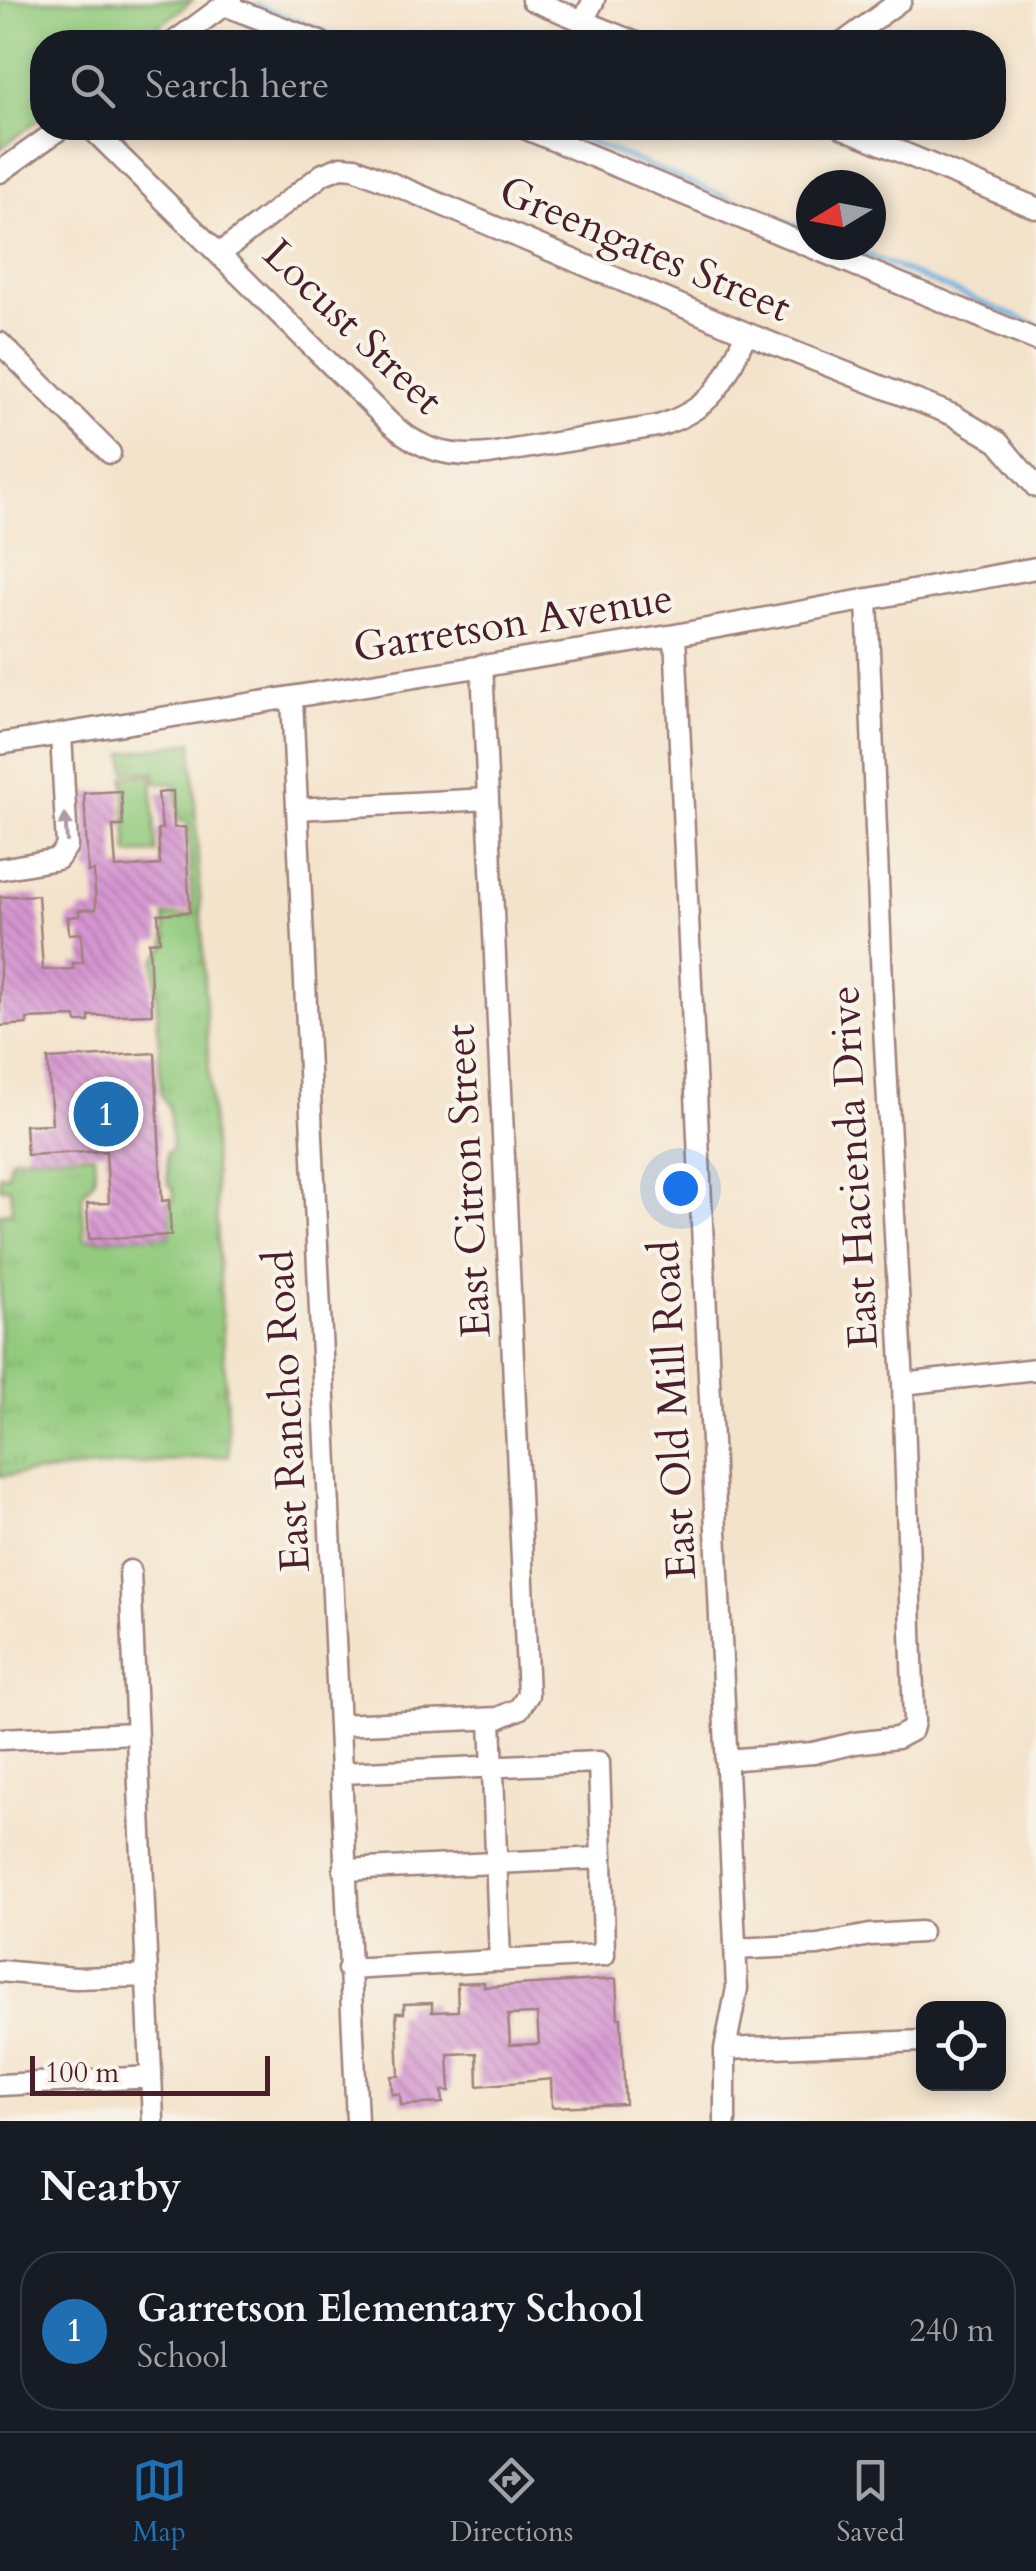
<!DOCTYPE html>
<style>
body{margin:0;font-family:Cardo,serif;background:#20242c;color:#f1f3f6}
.controls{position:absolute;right:30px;bottom:30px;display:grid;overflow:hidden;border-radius:20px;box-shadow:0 5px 15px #0003}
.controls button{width:90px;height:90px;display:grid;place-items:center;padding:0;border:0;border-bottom:2px solid #363941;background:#171b24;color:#f1f3f6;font:50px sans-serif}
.compass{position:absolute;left:796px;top:170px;width:90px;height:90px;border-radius:50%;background:#171b24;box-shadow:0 5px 15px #0003;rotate:260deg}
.scale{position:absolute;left:30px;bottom:25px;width:240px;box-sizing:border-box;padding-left:10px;border:5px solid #4a1f2b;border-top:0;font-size:28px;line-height:35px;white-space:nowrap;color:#4a1f2b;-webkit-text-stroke:8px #f7f3e8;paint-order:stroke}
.you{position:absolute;left:680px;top:1188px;width:35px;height:35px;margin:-25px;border:8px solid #fff;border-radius:50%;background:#1a73e8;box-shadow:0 0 0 15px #1a73e833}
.badge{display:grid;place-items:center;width:65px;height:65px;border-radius:50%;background:#1f6fb2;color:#fff;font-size:32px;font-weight:700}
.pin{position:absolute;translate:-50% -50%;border:5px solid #fff;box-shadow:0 2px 10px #0006}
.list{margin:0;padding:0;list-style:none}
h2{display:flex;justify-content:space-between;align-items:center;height:130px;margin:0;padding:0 40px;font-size:42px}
h2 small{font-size:32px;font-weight:400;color:#9ea1a6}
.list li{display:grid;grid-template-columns:65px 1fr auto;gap:30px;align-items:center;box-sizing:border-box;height:160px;margin:0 20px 20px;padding:0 20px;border:2px solid #363941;border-radius:40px}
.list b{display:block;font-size:38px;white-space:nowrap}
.list p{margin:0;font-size:32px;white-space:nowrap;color:#9ea1a6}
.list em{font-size:32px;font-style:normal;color:#9ea1a6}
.icon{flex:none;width:55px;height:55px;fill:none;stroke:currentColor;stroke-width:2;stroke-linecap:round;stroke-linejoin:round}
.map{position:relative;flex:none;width:1036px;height:2121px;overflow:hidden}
.search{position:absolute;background:#171b24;box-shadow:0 5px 15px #0003;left:30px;right:30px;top:30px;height:110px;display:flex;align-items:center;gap:25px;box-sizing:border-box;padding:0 35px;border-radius:40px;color:#9ea1a6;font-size:38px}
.sheet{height:310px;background:#171b24}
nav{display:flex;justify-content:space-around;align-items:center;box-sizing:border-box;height:140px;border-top:2px solid #363941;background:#171b24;font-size:28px;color:#9ea1a6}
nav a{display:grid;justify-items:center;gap:5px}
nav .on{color:#1f6fb2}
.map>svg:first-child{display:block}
.grass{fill:url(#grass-tufts);stroke:#6e7554;stroke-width:2.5}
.park{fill:#93cb7e;stroke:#6e7554;stroke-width:2.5}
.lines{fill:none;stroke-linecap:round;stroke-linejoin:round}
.stream{stroke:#6cb1e2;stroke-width:5}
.building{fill:url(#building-back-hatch);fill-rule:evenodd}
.minor-casing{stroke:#9f817b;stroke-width:25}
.minor{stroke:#fff;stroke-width:20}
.oneway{fill:#ae9aa0}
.labels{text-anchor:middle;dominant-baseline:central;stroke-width:8;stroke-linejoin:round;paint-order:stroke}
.street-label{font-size:42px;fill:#4a1f2b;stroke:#f7f3e8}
</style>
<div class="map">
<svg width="1036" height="2121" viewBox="0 0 1036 2121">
<defs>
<pattern id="grass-tufts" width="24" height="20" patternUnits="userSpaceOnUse" patternTransform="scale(2.5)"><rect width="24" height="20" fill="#93cb7e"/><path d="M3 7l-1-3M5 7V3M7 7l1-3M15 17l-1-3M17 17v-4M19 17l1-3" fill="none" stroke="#80ae6d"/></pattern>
<pattern id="building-back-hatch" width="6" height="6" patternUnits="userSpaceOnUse" patternTransform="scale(2.5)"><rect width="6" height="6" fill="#d596d1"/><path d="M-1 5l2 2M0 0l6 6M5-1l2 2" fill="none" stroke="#af7aaa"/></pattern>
</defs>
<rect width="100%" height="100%" fill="#f7f3e8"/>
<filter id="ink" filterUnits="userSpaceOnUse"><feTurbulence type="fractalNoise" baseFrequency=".01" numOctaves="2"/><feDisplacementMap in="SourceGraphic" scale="20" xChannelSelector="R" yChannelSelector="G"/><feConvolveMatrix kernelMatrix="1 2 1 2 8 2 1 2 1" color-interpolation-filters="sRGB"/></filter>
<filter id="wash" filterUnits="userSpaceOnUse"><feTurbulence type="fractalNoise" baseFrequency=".0048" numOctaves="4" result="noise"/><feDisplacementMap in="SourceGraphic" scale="40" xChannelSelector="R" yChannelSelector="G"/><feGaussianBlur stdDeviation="2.25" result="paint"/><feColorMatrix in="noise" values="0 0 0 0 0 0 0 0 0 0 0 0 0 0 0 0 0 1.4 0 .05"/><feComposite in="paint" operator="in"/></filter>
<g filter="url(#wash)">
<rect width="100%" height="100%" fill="#f4e3cb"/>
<path class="grass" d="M192 742 229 1455 0 1476V1213L12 1212 10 1188H0V1175H8L9 1162 14 1157 94 1154 95 1178 82 1195 85 1240 171 1235 169 1200H174L173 1188 168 1183 167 1152 172 1150 169 1107 161 1094 155 960 166 946 165 916 193 915 188 822 179 821 175 784 156 783 155 772H126L124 753Z"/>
<path class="park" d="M0 0H193L138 42H42V117L0 149Z
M152 775 156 853 128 854 124 777Z"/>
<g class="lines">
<path class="stream" d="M258 5 349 42
M556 128 811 232
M843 245 1036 325"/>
</g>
<g id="blocks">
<path class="building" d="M121 791 123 826H113L116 868 160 865 158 829H162L158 793 173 791 174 828 185 827 190 912 158 914 160 941 149 942 152 1014 89 1016V1022H77L76 1017 27 1019V1024L0 1026V897L38 895 43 970 73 969V963H83L81 933 69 934 68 917 79 916V910L96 909 94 871 88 872 84 793Z
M155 1053 162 1201 169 1200 171 1235 89 1239 87 1204 109 1203 106 1151 27 1155 25 1125 52 1124 48 1059Z
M616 1979 618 2018H621L625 2104 552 2107 551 2079 478 2086 477 2053 448 2054 450 2091H442L443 2103 401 2105 400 2094H392L391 2076H399L396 2013H404V2004L432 2003V2012L458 2011 457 1983 484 1982V1987ZM537 2014 539 2044 510 2045 508 2015Z"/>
</g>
</g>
<g filter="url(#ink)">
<use href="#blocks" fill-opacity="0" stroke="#9f817b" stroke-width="2.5"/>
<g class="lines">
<g class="minor-casing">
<path id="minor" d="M532 0 634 42
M224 5 320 42
M582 22 594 0
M174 42 231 0
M844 42 901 0
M91 128 391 424C421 450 449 458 489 454L658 426C713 409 724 383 746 333
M524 128 1036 340
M843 128 1036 208
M0 172 61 128
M221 253 323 174 341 167 355 168 746 333 953 415 998 442 1036 487
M0 343 110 453
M675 635 737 1988 725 2049V2121
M292 698 357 2121
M0 744 675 635 1036 568
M297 809 488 799
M0 869 58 859 67 846 61 734
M903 1384 1036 1369
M130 1571 153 2121
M491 1719 500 1961
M339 1725 498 1718 519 1709 528 1695 482 665
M0 1739 135 1733
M726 1760 813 1753 855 1743 897 1738 912 1730 914 1722 903 1384 883 1008 867 599
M341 1773 599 1762 602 1858 344 1870
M735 1949 818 1945 870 1935 921 1932
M348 1969 604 1955 602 1858
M0 1971 75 1978 146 1976
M725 2049 924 2041
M0 2085 151 2077"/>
</g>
<use href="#minor" class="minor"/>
</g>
<defs><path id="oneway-solid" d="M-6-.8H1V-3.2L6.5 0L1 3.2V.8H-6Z" transform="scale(2.5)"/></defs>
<use class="oneway" href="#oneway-solid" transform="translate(66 828) rotate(-94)"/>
</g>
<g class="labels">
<g class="street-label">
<text transform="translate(645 249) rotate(23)">Greengates Street</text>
<text transform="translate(353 327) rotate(44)">Locust Street</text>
<text transform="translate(513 623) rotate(-9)">Garretson Avenue</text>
<text transform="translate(854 1167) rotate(-93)">East Hacienda Drive</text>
<text transform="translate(468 1181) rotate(-93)">East Citron Street</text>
<text transform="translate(673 1410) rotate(-93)">East Old Mill Road</text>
<text transform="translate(287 1411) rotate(-93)">East Rancho Road</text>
</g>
</g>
</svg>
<div class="controls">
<button><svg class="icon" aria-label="locate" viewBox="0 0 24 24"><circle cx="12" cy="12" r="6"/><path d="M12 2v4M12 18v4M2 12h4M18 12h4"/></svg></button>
</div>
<svg class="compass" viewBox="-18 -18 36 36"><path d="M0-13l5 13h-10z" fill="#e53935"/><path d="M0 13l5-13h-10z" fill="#9ea1a6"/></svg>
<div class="scale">100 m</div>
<div class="you"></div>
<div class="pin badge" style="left:106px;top:1114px">1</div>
<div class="search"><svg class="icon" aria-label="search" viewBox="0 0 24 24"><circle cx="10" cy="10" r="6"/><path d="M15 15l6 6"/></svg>Search here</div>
</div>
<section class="sheet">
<h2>Nearby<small></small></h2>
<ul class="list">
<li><span class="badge">1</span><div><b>Garretson Elementary School</b><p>School</p></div><em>240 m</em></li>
</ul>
</section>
<nav>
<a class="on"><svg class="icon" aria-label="map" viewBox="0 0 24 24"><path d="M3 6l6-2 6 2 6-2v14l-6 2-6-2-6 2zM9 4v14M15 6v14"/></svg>Map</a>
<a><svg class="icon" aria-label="directions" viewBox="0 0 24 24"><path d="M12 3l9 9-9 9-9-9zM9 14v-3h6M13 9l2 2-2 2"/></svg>Directions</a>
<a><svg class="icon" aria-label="saved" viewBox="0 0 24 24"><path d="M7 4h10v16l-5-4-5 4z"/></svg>Saved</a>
</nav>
